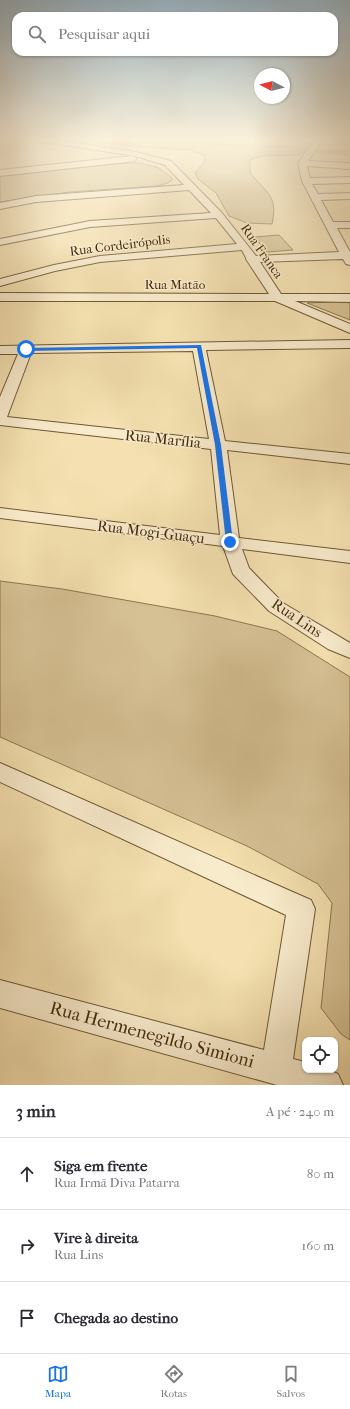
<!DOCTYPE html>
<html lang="pt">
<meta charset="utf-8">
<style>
body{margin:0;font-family:"IM FELL French Canon",serif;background:#f2f2f3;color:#2b2b33}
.controls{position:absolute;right:12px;bottom:12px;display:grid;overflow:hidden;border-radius:8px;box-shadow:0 1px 3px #0004}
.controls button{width:36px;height:36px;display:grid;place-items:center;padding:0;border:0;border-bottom:1px solid #e1e1e2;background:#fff;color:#2b2b33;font:20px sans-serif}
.compass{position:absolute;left:254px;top:68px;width:36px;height:36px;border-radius:50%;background:#fff;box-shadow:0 1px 3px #0004;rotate:277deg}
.stop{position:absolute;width:12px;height:12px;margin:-9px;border:3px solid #1a73e8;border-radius:50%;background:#fff}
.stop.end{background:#1a73e8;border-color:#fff;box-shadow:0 1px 4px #0008}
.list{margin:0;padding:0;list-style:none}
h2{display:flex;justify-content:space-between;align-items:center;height:52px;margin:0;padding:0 16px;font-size:17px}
h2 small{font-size:13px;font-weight:400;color:#7c7c81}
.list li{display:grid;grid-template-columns:26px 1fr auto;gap:12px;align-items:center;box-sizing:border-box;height:72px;padding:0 16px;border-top:1px solid #e1e1e2}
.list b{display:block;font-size:15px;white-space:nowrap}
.list p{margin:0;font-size:13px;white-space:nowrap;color:#7c7c81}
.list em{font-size:13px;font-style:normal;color:#7c7c81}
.icon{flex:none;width:22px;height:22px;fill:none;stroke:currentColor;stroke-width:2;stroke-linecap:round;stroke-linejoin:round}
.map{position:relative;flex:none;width:350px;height:1085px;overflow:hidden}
.search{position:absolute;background:#fff;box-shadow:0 1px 3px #0004;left:12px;right:12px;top:12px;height:44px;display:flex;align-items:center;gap:10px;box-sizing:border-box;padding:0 14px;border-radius:12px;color:#7c7c81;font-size:15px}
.sheet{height:268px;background:#fff}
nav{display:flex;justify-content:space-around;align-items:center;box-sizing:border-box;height:56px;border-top:1px solid #e1e1e2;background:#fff;font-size:11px;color:#7c7c81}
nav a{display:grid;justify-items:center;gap:2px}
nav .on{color:#1a73e8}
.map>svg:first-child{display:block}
.green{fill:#d6c194;stroke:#8d7650}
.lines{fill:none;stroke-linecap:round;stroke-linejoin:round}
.canal{fill:#b8a278;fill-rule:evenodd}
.street-casing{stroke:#705834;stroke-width:2}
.street{fill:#f8ebcc;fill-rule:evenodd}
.route{fill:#1a73e8}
.labels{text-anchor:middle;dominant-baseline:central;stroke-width:3;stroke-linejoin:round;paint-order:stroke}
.far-street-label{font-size:13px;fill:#442b0b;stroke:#f8ebcc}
.street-label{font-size:15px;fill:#442b0b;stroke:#f8ebcc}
.near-street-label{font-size:18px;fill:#442b0b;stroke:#f8ebcc}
</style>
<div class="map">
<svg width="350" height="1085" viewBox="0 0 350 1085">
<rect width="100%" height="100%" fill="#f4e0b0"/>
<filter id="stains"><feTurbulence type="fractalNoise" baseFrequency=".005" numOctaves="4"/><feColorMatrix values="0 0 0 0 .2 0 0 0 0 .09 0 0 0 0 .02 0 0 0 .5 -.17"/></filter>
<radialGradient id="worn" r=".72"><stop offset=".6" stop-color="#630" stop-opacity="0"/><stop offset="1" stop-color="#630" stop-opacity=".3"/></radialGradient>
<path class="green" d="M65 138H211L203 144 289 146 306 148 300 155 261 156 250 160V172C264 192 279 194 272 224L247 223 229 216 216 193 198 179 195 173 205 161 204 155 189 150 128 146Z
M140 163 159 168 173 179 168 183 157 186 70 192 0 202V176L114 164Z
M279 235 293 250 267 252 254 237Z
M350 301V320L307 303Z
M0 581 62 589 153 605 215 616 277 631 350 677V1040L341 1034 321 1008 332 903 318 884 247 846 0 737Z"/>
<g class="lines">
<path class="canal" d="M295 147H304L309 150 304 153 292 152 290 150Z
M318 148 350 150V156L315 153 313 151Z"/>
<g class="street-casing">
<path id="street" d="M27 138H45L136 152 171 161 222 213 256 256 339 252 302 181 298 163 316 138H324L308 161 350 163V169L307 166 310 178 350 177V183L312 184 318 194 350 193V199L321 200 333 222H350V228H337L350 252V265L346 264 343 259 260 262 281 294H350V302L295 301 350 324V333L275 301H0V293L269 294 246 259V258L242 250 100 262 55 271 0 286V279L54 265 100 256 237 244 216 218 90 227 0 245V239L90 221 211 213 189 190 36 202 0 209V203L36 196 184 185 165 165 135 156 31 140Z
M132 156 135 157 136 159 135 161 0 176V170Z
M350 340V348L206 350 225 441 350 454V464L227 450 239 538 350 551V563L242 549 249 568 283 603 350 643V658L328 649 269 611 233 574 223 546 0 518V508L220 535 211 449 0 425V397L18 354H0V346ZM193 351 209 439 7 417 31 353Z
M0 763 311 900 315 909 293 1059 305 1062V1070H329L338 1074 343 1085H277L0 1008V980L264 1050 286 915 0 782Z"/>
</g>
<use href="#street" class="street"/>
</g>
<linearGradient id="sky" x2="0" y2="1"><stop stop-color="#95adbb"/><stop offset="0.48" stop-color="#faf1db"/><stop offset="1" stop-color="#faf1db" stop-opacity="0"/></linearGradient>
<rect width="350" height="290" fill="url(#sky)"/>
<path class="route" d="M201 345 221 445 233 542 230 543 226 542 215 445 197 348 26 351 24 349 26 348Z"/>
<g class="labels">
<g class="far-street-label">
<text transform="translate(120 245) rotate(-7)">Rua Cordeirópolis</text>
<text transform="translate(262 251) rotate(55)">Rua Franca</text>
<text x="175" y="284">Rua Matão</text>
</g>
<g class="street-label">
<text transform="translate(163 439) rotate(6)">Rua Marília</text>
<text transform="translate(151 532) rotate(7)">Rua Mogi-Guaçu</text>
<text transform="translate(297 618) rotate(34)">Rua Lins</text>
</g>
<g class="near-street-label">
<text transform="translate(152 1035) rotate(15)">Rua Hermenegildo Simioni</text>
</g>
</g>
<rect width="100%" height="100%" filter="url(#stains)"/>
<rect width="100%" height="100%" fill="url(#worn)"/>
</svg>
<div class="controls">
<button><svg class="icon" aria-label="locate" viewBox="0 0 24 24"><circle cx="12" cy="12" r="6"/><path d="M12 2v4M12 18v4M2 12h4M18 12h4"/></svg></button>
</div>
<svg class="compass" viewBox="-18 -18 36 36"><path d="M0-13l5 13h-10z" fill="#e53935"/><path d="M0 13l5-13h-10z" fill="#7c7c81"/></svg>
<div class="stop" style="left:26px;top:349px"></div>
<div class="stop end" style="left:230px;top:542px"></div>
<div class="search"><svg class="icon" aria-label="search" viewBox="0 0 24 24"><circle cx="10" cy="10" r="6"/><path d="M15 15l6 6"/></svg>Pesquisar aqui</div>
</div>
<section class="sheet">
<h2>3 min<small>A pé · 240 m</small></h2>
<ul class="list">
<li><svg class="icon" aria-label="ahead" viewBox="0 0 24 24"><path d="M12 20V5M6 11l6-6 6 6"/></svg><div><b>Siga em frente</b><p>Rua Irmã Diva Patarra</p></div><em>80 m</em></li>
<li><svg class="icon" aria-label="right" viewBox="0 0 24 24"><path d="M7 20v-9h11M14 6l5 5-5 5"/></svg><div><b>Vire à direita</b><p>Rua Lins</p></div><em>160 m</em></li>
<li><svg class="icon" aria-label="arrive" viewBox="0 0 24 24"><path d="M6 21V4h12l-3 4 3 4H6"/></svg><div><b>Chegada ao destino</b></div></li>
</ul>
</section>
<nav>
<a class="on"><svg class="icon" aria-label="map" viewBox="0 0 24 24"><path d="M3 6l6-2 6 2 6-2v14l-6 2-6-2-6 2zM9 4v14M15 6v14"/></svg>Mapa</a>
<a><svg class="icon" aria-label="directions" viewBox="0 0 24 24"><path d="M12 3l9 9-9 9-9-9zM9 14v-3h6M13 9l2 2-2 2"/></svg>Rotas</a>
<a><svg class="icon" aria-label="saved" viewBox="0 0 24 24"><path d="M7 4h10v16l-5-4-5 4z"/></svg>Salvos</a>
</nav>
